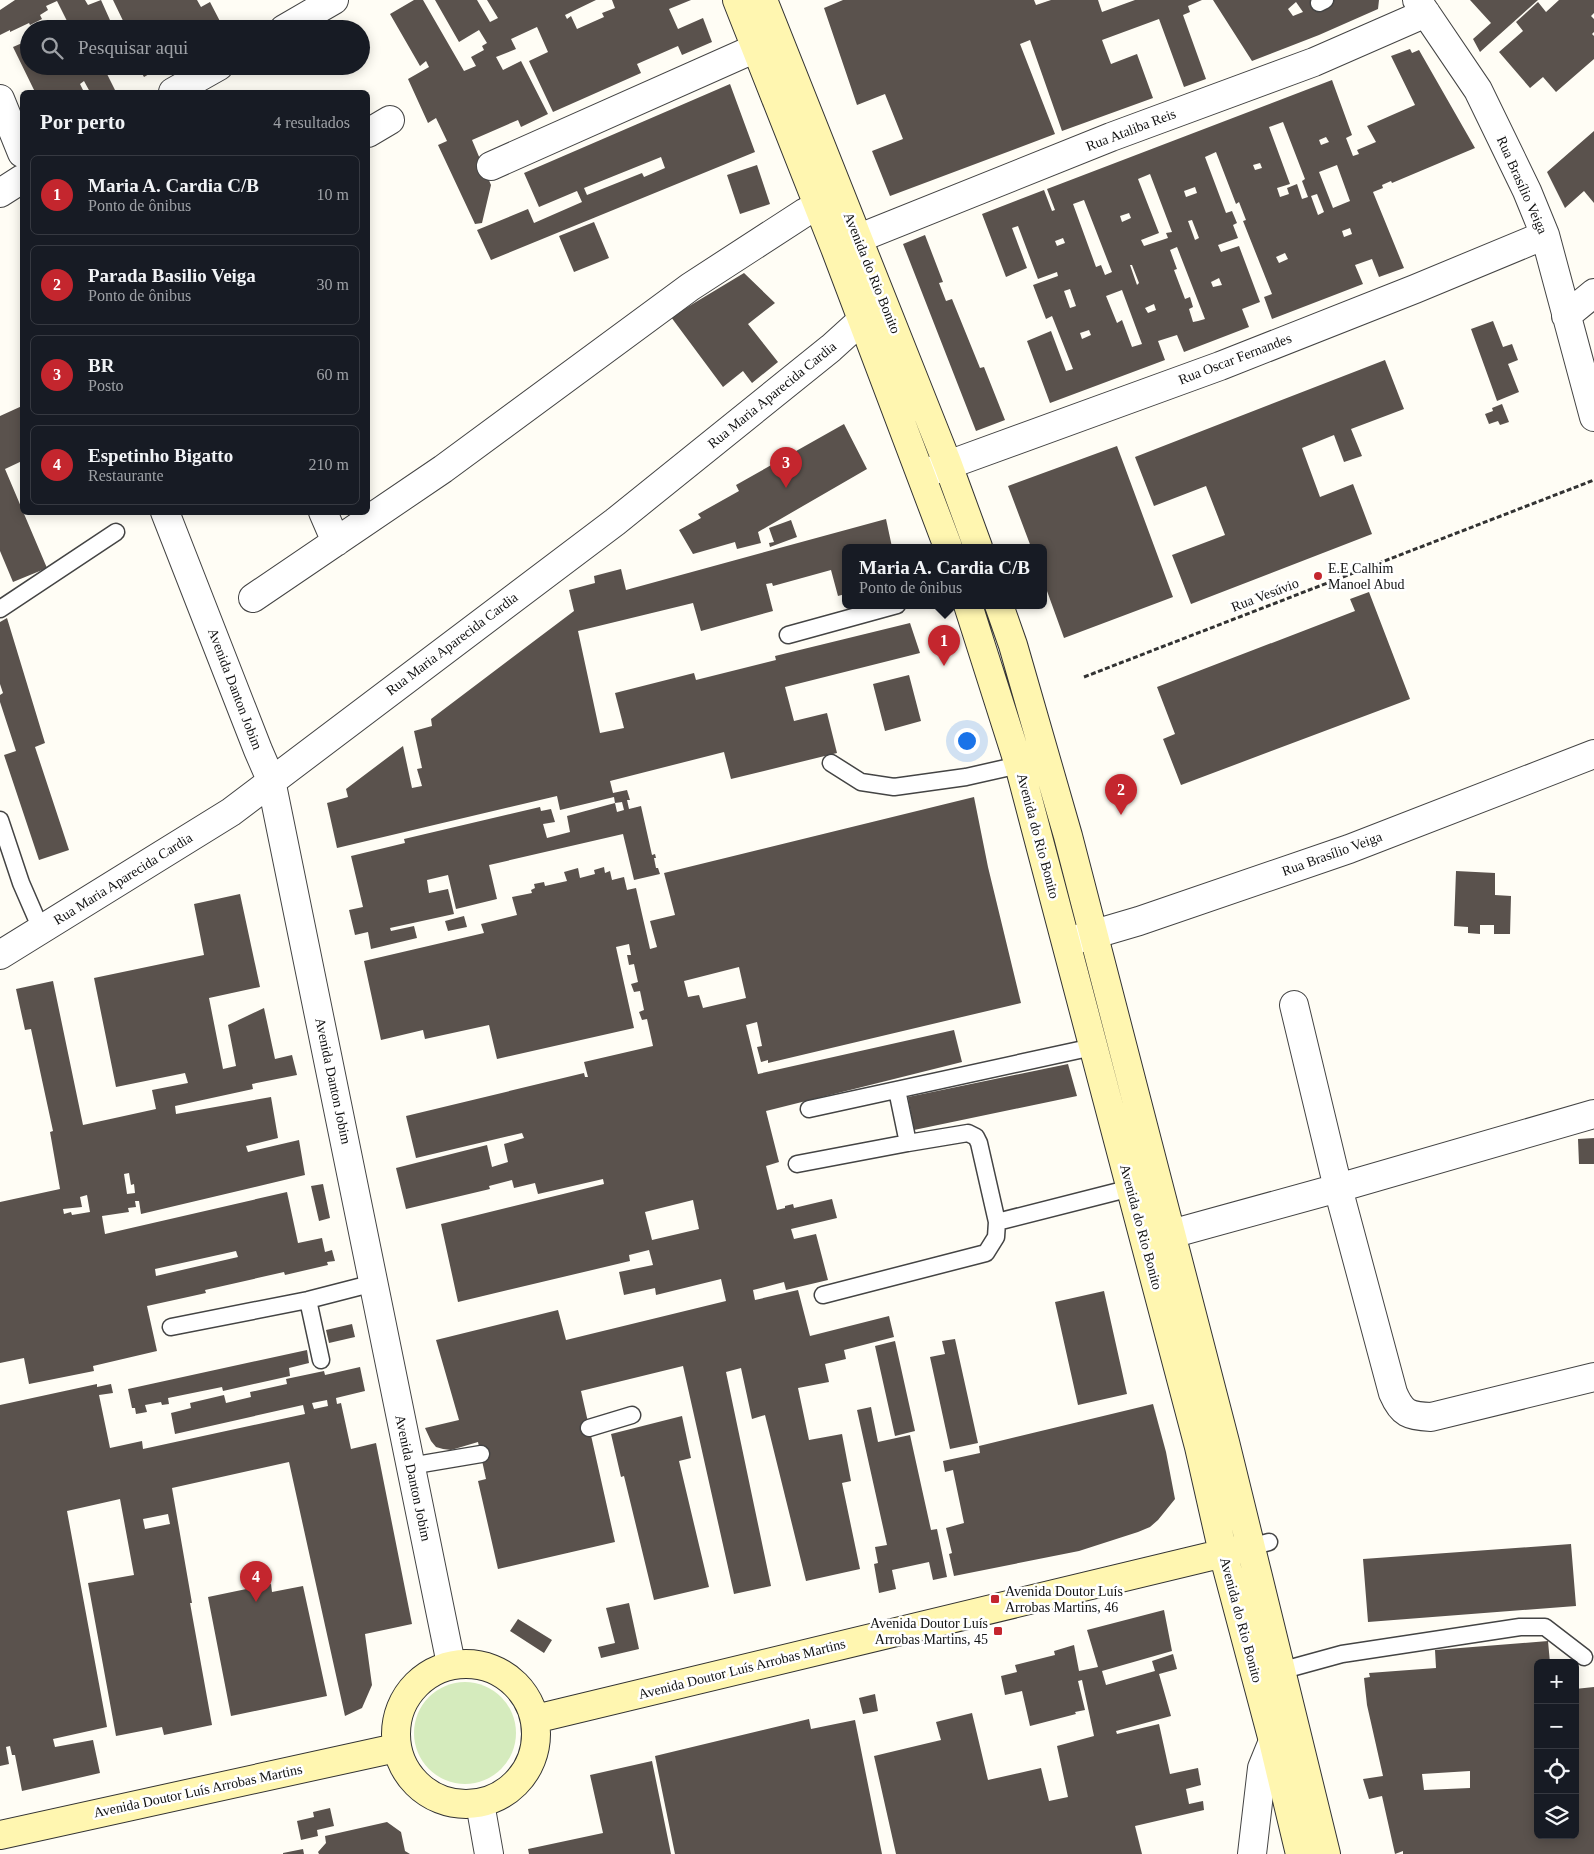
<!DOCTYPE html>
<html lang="pt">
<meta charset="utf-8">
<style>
body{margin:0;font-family:"Times New Roman",serif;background:#20242c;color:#f1f3f6}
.controls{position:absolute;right:15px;bottom:15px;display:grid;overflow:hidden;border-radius:8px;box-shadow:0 2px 12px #0003}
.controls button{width:45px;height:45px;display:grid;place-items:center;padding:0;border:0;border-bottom:1px solid #363941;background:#171b24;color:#f1f3f6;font:25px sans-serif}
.you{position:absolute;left:966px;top:740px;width:18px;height:18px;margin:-12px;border:4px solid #fff;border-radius:50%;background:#1a73e8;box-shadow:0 0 0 8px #1a73e833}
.badge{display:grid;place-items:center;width:32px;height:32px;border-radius:50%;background:#c4262e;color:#fff;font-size:16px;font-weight:700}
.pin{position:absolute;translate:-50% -41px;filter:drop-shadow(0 1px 2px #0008)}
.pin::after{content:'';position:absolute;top:26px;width:18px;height:15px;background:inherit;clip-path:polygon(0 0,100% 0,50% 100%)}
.popup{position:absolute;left:842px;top:544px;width:205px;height:65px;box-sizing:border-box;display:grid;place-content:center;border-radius:8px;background:#171b24;filter:drop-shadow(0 1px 4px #0005);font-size:16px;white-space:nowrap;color:#9ea1a6}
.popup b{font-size:19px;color:#f1f3f6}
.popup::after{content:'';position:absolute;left:50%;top:100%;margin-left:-10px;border:10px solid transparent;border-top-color:#171b24}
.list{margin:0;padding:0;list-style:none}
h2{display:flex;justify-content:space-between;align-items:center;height:65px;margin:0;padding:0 20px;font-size:21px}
h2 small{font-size:16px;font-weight:400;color:#9ea1a6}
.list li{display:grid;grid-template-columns:32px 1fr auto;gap:15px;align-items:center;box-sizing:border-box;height:80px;margin:0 10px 10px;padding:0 10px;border:1px solid #363941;border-radius:8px}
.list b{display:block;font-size:19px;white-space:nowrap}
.list p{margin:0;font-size:16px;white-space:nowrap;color:#9ea1a6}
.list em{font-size:16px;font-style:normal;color:#9ea1a6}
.icon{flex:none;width:28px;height:28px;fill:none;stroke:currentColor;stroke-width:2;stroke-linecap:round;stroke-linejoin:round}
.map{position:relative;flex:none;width:1594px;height:1854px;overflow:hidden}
.search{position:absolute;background:#171b24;box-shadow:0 2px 12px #0003;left:20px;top:20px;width:350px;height:55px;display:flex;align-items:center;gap:12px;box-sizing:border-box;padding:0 18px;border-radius:28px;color:#9ea1a6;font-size:19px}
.panel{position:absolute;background:#171b24;box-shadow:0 2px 12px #0003;left:20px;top:90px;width:350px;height:425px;border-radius:8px}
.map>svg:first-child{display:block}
.green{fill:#d5ebbd}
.building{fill:#5a524d;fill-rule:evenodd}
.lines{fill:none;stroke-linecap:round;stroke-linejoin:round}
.lane-casing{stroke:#444;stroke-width:19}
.street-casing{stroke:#444;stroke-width:30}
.secondary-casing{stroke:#333;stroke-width:30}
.path{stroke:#333;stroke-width:3;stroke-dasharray:5 2.5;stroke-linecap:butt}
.lane{stroke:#fff;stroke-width:16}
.street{stroke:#fff;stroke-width:28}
.secondary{stroke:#fff6b0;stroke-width:28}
.poi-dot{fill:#c4262e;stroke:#fff;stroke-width:2}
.labels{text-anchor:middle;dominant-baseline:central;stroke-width:5;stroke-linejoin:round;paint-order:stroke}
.street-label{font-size:14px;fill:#111;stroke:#fff}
.poi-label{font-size:14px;fill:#111;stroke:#fff;text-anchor:start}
</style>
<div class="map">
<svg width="1594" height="1854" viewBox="0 0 1594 1854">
<rect width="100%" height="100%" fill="#fffdf5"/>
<path class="green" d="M414 1733a51 51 0 1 1 102 0a51 51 0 1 1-102 0Z"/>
<path class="building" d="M15 0H85L88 5 101 0 114 29H51L67 21 57 1 46 6 48 10 40 15 42 19 30 25 29 23 10 32V30L0 35V10Z
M113 0H197L201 7 210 2 224 29H127Z
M414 0H423L464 71 476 66 471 57 484 50 482 46 487 43 479 30 459 42 435 0H477L490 22 498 18 487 0H596L565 15 567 19 571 16 577 29 604 17 602 13 615 8 612 0H691L669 9 678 29 703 18 712 42 682 55 678 46 637 64 641 73 553 112 529 61 548 52 537 27 511 39 516 49 496 57 503 70 521 61 548 114 521 127 518 120 472 140 491 185 482 223 475 224 438 145 447 141 436 118 428 123 408 79 429 67 426 61 420 66 390 14Z
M843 0H1034L1036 5 1051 0H1098L1102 12 1135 0H1202L1188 6 1190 12 1183 15 1206 79 1184 87 1159 19 1102 40 1111 64 1137 54 1153 98 1062 131 1030 40 1020 44 1055 134 890 196 872 151 903 139 885 94 857 105 824 8Z
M1213 0H1379L1378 9 1319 35 1252 61ZM1296 2 1303 12 1293 16 1288 9Z
M1470 0H1538L1480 52 1473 39 1491 23Z
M1559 0H1594V13L1591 16 1594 19V32L1592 34 1594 36V59L1556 92 1543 77 1530 88 1499 52 1523 31 1516 22 1538 2 1546 12Z
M29 40V66H107L104 68 116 92H90L84 81 80 84 83 90 78 92H35L13 47Z
M1410 49 1412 53 1419 50 1475 148 1392 183 1391 181 1382 185 1383 188 1373 192 1404 268 1379 277 1372 259 1355 265 1363 284 1272 319 1264 297 1272 294 1243 221 1246 220 1239 202 1236 204 1216 152 1205 157 1226 213 1232 211 1237 223 1233 225 1238 238 1218 245 1221 252 1239 246 1260 302 1242 309 1249 327 1184 352 1177 335 1158 341 1165 360 1050 403 1027 341 1051 331 1066 371 1073 369 1052 316 1046 319 1033 285 1058 276 1057 272 1038 279 1018 226 1012 228 1027 268 1006 277 982 214 1044 190 1052 211 1055 210 1047 189 1332 80 1352 135 1346 138 1353 156 1359 154 1357 150 1376 142 1367 126 1415 105 1391 56ZM1283 122 1305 179 1302 181 1308 197 1302 199 1297 184 1287 188 1289 194 1280 197 1277 188 1290 184 1269 127ZM1326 137 1329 142 1321 145 1319 140ZM1260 163 1262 168 1255 170 1253 165ZM1337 165 1350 201 1333 208 1319 172ZM1150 174 1172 232 1166 233 1168 238 1144 246 1141 240 1159 233 1138 179ZM1195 187 1197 193 1186 197 1184 191ZM1317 194 1324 212 1318 215 1311 196ZM1084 200 1112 272 1105 275 1101 265 1096 267 1073 204ZM1129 213 1131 218 1122 222 1120 216ZM1192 220 1199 238 1195 240 1188 221ZM1350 228 1352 234 1344 237 1342 231ZM1063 238 1065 243 1057 246 1055 241ZM1177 247 1205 319 1198 321 1193 322 1189 309 1193 307 1190 297 1185 299 1174 270 1177 269 1170 250ZM1285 253 1288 259 1279 263 1276 257ZM1130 265H1132L1139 283 1137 285ZM1219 278 1222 285 1213 287 1211 282ZM1070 289 1076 306 1070 308 1064 291ZM1122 290 1142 344 1132 347 1122 320 1117 323 1106 296ZM1154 304 1156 310 1148 313 1145 308ZM1089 330 1091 335 1082 339 1080 333Z
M141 66H163L144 77 140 70 142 69Z
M730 84 755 152 491 260 477 230 528 209 534 223 582 202 577 191 539 207 524 173ZM661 157 665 168 644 177 642 173 587 195 584 188Z
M1594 131V203L1584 191 1565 208 1547 172Z
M757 165 770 204 740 214 727 175Z
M594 222 609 258 574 272 559 236Z
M925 235 943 282 939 283 946 301 952 299 980 368 984 367 1005 420 976 431 903 244Z
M744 273 775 303 748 324 778 362 752 383 743 371 723 387 671 317Z
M1493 321 1503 347 1512 344 1518 360 1508 364 1519 392 1497 401 1471 329Z
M1385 360 1404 409 1351 429 1362 456 1344 462 1334 435 1302 448 1320 497 1353 484 1372 534 1191 604 1172 555 1225 535 1206 486 1154 506 1135 457Z
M1502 404 1509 422 1500 425 1498 421 1489 424 1485 414 1493 411 1492 408Z
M22 406V461L5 469 47 568 13 582 0 551V416Z
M844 424 867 469 758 532 761 543 737 549 735 542 693 554 679 530 701 518 698 514 739 491 736 485Z
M1117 446 1173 597 1064 638 1043 580V547H1031L1008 486Z
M886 519 892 547H845V594L838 596 831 570 773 586 772 583 766 584 773 611 701 631 693 603 578 631 600 733 624 728 615 693 694 673 696 680 776 660 775 656 910 623 920 653 785 687 794 721 827 713 837 753 731 779 724 752 610 781 613 793 627 790 630 800H627L629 809 641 806 652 855 655 854 656 858H654L656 868H658L660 874 634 880 623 834 489 865 497 899 456 909 448 875 427 880 429 893 448 889 454 914 390 928 391 931 414 926 417 938 371 949 368 932 355 935 349 910 363 907 351 856 405 843 404 839 540 807 541 811 551 809 555 822 543 824 547 838 570 832 567 816 615 803 617 812 624 810 622 802 615 803 614 797 560 810 557 796 337 848 327 803 348 797 346 789 403 746 412 788 422 786 417 769 422 768 414 731 432 726 431 719 574 611 569 590 595 583 594 576 621 569 626 590Z
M791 520 797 537 770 547 769 543 774 542 769 528Z
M1369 592 1410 699 1181 785 1163 739 1175 734 1157 687 1355 611 1350 599Z
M7 618 45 743 35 747 69 850 39 860 4 755 16 751 0 702V695L3 693 0 684V622Z
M909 675 921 721 885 731 873 684Z
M974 797 988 867 1021 1003 768 1063V1060L761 1062 757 1047 762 1046 757 1022 746 1025 758 1074 954 1030 962 1062 766 1111 779 1162 766 1166 777 1210 785 1208V1206L793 1204 794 1208 832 1199 837 1218 791 1229 794 1239 816 1234 828 1280 786 1290 784 1282 753 1290 755 1300 798 1290 810 1336 889 1316 894 1337 844 1350 846 1359 825 1364 829 1382 798 1388 809 1440 842 1434 851 1481 842 1483 860 1569 806 1581 765 1415 752 1419 741 1368 726 1372 771 1586 734 1594 683 1366 581 1391 615 1542 498 1569 478 1481 486 1479 478 1442 451 1450 443 1449 436 1447 431 1441 425 1428 459 1420 436 1340 558 1310 566 1340 726 1301 721 1279 656 1295 655 1288 624 1295 619 1272 653 1265 649 1250 629 1255 630 1261 458 1302 441 1224 604 1184 603 1179 538 1194 535 1183 514 1188 512 1180 489 1186 490 1189 406 1209 396 1168 487 1145 492 1167 508 1162 504 1144 524 1138 522 1133 416 1158 406 1116 584 1073 585 1077H588L584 1062 653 1046 647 1019 642 1020 639 1012 644 1010 640 991 634 992 631 984 638 982 634 964 629 965 627 955H631L629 944 616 947 634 1028 497 1059 489 1025 425 1039 423 1030 381 1040 364 961 484 933 481 924 517 915 512 897 532 893 531 890 535 888 534 884 544 882 545 886 567 881 564 872 578 868 580 878 595 874 594 870 604 867 605 873 610 871 612 880 624 877 627 890 636 888 650 949 657 947 650 921 675 915 664 873ZM739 967 746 998 703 1008 699 995 688 997 684 981ZM693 1200 699 1229 652 1240 645 1212Z
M1456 871 1495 873V895L1511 896 1510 934H1494V925H1480V934L1468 933V927L1454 926Z
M240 894 260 987 209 998 223 1069 236 1066 228 1025 264 1008 275 1059 292 1055 297 1075 252 1084 253 1089 175 1106 176 1114 271 1097 278 1138 246 1146 248 1152 299 1140 305 1175 141 1214 139 1201H135L136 1207 128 1208 129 1212 102 1216 105 1234 287 1192 298 1243 322 1238 325 1252 332 1250 335 1261 327 1262 328 1265 285 1275 284 1272 205 1290 206 1293 147 1306 157 1351 93 1366 94 1371 29 1384 24 1358 0 1363V1202L60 1189 50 1132 53 1131 31 1029 25 1030 16 989 53 981 83 1125 156 1109 152 1090 188 1083 185 1073 116 1087 94 978 204 955 194 904ZM129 1173 131 1185 134 1184 135 1193 127 1194 124 1174ZM87 1195 90 1212 72 1215 71 1212 64 1214 63 1209 82 1207 80 1197ZM236 1251 238 1257 156 1276 155 1269Z
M464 916 467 927 448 931 445 921Z
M1068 1064 1077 1096 914 1130 908 1097Z
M1594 1138V1164H1579L1578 1139Z
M323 1184 330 1218 319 1221 311 1186Z
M1104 1291 1127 1394 1078 1405 1055 1302Z
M352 1324 355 1337 329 1343 326 1330Z
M955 1339 978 1443 950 1449 930 1357 945 1354 942 1341Z
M895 1341 915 1431 895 1436 875 1346Z
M307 1350 309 1363 289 1368 290 1376 223 1391 222 1387 168 1398 169 1404 162 1405 161 1402 145 1405 147 1412 136 1414 135 1408H132L128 1389Z
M360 1367 365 1391 336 1398 337 1404 341 1403 351 1449 376 1443 412 1624 365 1634 372 1685 362 1708 345 1716 289 1462 172 1488 192 1603H190L212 1725 164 1735 162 1727 116 1736 88 1583 134 1575 120 1499 67 1511 107 1727 53 1739 55 1747 93 1740 100 1773 22 1791 15 1755H12L10 1746 6 1747 9 1764 0 1766V1405L97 1384V1387L111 1384 113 1393 99 1395 110 1448 142 1441 143 1449 305 1414 303 1405 175 1434 171 1413 191 1408 190 1403 224 1395 226 1403 251 1397 250 1392 287 1384 286 1379 324 1371 325 1375ZM327 1400 328 1406 314 1409 312 1403ZM168 1514 170 1524 145 1529 143 1519Z
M1153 1404 1166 1452 1175 1499 1158 1520 1150 1527 1138 1532 1079 1551 954 1576 949 1554 952 1553 946 1528 964 1523 953 1470 945 1472 943 1461 980 1453 979 1446Z
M871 1407 878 1442 910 1435 931 1530 937 1529 947 1577 933 1580 929 1562 892 1570 896 1589 879 1593 874 1564 878 1563 875 1547 887 1545 857 1410Z
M682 1416 691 1458 679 1461 709 1587 654 1600 624 1476 621 1477 611 1434Z
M1571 1544 1576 1606 1368 1622 1363 1559Z
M271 1584 272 1592 303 1586 327 1696 231 1716 208 1597Z
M629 1603 639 1649 601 1658 598 1647 615 1643 606 1608Z
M1164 1610 1172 1651 1102 1671 1106 1685 1155 1671 1152 1661 1173 1654 1177 1669 1159 1674 1171 1716 1116 1731 1117 1734 1159 1724 1170 1774 1198 1768 1201 1785 1186 1789 1189 1804 1203 1801 1204 1810 1135 1826 1142 1854H896L874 1756 941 1740 936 1722 972 1713 988 1780 1041 1768 1049 1801 1068 1797 1057 1746 1094 1736 1082 1680 1078 1681 1085 1710 1075 1712 1076 1714 1030 1726 1022 1691 1005 1695 1001 1676 1017 1672 1015 1665 1055 1655 1054 1651 1074 1645 1079 1671 1098 1667 1087 1630Z
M518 1619 552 1640 544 1653 510 1631Z
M1548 1641 1550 1663H1538V1835H1575V1689L1594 1687V1854H1403V1851L1395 1854 1382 1796 1369 1799 1363 1779 1383 1776 1367 1705 1364 1678 1370 1677 1369 1673 1436 1668 1435 1650ZM1470 1771V1788L1424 1790 1422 1774Z
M875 1694 878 1711 863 1714 859 1698Z
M809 1719 811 1729 855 1720 882 1854H675L655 1756Z
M652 1761 671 1854H529L528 1849 603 1833 590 1775Z
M330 1808 334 1826 317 1830 318 1836 301 1840 297 1821 314 1817 313 1812Z
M387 1822 401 1832 405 1851 410 1854H319L318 1852 326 1843 325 1836Z
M303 1849 304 1854H283V1853Z"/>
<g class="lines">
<g class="lane-casing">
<path id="lane" d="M1319 3 1325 0
M0 609 116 532
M788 635 897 605
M831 763 861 782 894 787 966 777 1019 765
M0 820 21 883 41 929
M897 1090 908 1143 968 1133 976 1137 979 1143 997 1222 1131 1188
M809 1109 1093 1047
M797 1164 908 1143
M823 1295 986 1253 996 1237 997 1222
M308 1300 321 1360
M171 1327 308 1300 374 1283
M589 1428 632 1415
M410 1466 481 1454
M1250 1547 1269 1542
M1280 1671 1342 1654 1520 1627H1545L1584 1657"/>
</g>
<g class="street-casing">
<path id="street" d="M1417 0 1478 90 1527 191 1545 235 1594 417
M284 29 334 0
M173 92 219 66
M0 99 22 153
M368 133 390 120
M491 166 756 48
M0 193 22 179
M837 247 1111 137 1314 62 1426 13
M1566 316 1594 293
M926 473 1220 366 1415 289 1545 235
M165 512 258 750 271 780 451 1664
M323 512 336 542
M253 598 443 469 690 287 804 213 840 195
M1071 941 1139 921 1349 849 1594 754
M0 955 231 812 615 522 831 348 863 319 882 308
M1294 1005 1338 1188 1393 1393C1402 1414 1409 1416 1431 1417L1594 1377
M1171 1234 1338 1188 1594 1114
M480 1803 489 1854
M1252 1854 1262 1768 1273 1741"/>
</g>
<g class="secondary-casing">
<path id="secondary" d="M737 0 835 248 948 547
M763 0 948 465 978 547
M968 605 1019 765 1199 1447 1223 1553 1273 1741 1300 1854
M999 605 1013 645 1068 836 1225 1442 1326 1854
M396 1734a70 70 0 1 1 140 0a70 70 0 1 1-140 0Z
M535 1719 1241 1549
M0 1835 396 1748"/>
</g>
<path class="path" d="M1084 677 1594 480"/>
<use href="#lane" class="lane"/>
<use href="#street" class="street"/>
<use href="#secondary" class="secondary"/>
</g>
<g class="poi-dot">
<circle cx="1318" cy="576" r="5"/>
<rect x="990" y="1594" width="10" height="10" rx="2.5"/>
<rect x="993" y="1626" width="10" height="10" rx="2.5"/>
</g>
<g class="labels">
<g class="street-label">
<text transform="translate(1131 130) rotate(-21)">Rua Ataliba Reis</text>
<text transform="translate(1522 185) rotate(66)">Rua Brasílio Veiga</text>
<text transform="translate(872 273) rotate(68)">Avenida do Rio Bonito</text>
<text transform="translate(1235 359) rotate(-21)">Rua Oscar Fernandes</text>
<text transform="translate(772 395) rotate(-39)">Rua Maria Aparecida Cardia</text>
<text transform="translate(1265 595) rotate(-21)">Rua Vesúvio</text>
<text transform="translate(452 644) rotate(-37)">Rua Maria Aparecida Cardia</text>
<text transform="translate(235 689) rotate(69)">Avenida Danton Jobim</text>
<text transform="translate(1038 836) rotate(75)">Avenida do Rio Bonito</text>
<text transform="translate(1332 854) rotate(-20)">Rua Brasílio Veiga</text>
<text transform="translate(123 879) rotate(-32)">Rua Maria Aparecida Cardia</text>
<text transform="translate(333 1081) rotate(78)">Avenida Danton Jobim</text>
<text transform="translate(1141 1227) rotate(75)">Avenida do Rio Bonito</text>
<text transform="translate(413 1478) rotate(78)">Avenida Danton Jobim</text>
<text transform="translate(1241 1620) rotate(75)">Avenida do Rio Bonito</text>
<text transform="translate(742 1669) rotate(-14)">Avenida Doutor Luís Arrobas Martins</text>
<text transform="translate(198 1791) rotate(-12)">Avenida Doutor Luís Arrobas Martins</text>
</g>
<g class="poi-label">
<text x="1328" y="568">E.E Calhim<tspan x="1328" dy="16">Manoel Abud</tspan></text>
<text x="1005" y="1591">Avenida Doutor Luís<tspan x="1005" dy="16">Arrobas Martins, 46</tspan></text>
<text x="988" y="1623" text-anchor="end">Avenida Doutor Luís<tspan x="988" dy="16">Arrobas Martins, 45</tspan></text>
</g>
</g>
</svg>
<div class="controls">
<button>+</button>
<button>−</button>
<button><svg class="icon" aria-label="locate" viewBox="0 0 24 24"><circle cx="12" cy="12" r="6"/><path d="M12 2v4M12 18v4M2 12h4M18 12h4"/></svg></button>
<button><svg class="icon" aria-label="layers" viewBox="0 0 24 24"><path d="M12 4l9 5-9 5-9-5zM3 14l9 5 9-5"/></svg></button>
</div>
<div class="you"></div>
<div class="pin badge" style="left:944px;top:666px">1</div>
<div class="popup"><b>Maria A. Cardia C/B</b>Ponto de ônibus</div>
<div class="pin badge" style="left:1121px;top:815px">2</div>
<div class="pin badge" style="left:786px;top:488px">3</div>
<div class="pin badge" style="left:256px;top:1602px">4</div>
<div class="search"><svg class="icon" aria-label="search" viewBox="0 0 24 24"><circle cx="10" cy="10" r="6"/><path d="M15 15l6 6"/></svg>Pesquisar aqui</div>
<section class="panel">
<h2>Por perto<small>4 resultados</small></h2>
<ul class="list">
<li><span class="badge">1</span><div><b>Maria A. Cardia C/B</b><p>Ponto de ônibus</p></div><em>10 m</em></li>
<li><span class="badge">2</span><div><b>Parada Basilio Veiga</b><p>Ponto de ônibus</p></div><em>30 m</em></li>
<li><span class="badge">3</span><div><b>BR</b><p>Posto</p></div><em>60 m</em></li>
<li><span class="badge">4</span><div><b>Espetinho Bigatto</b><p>Restaurante</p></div><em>210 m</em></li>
</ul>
</section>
</div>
